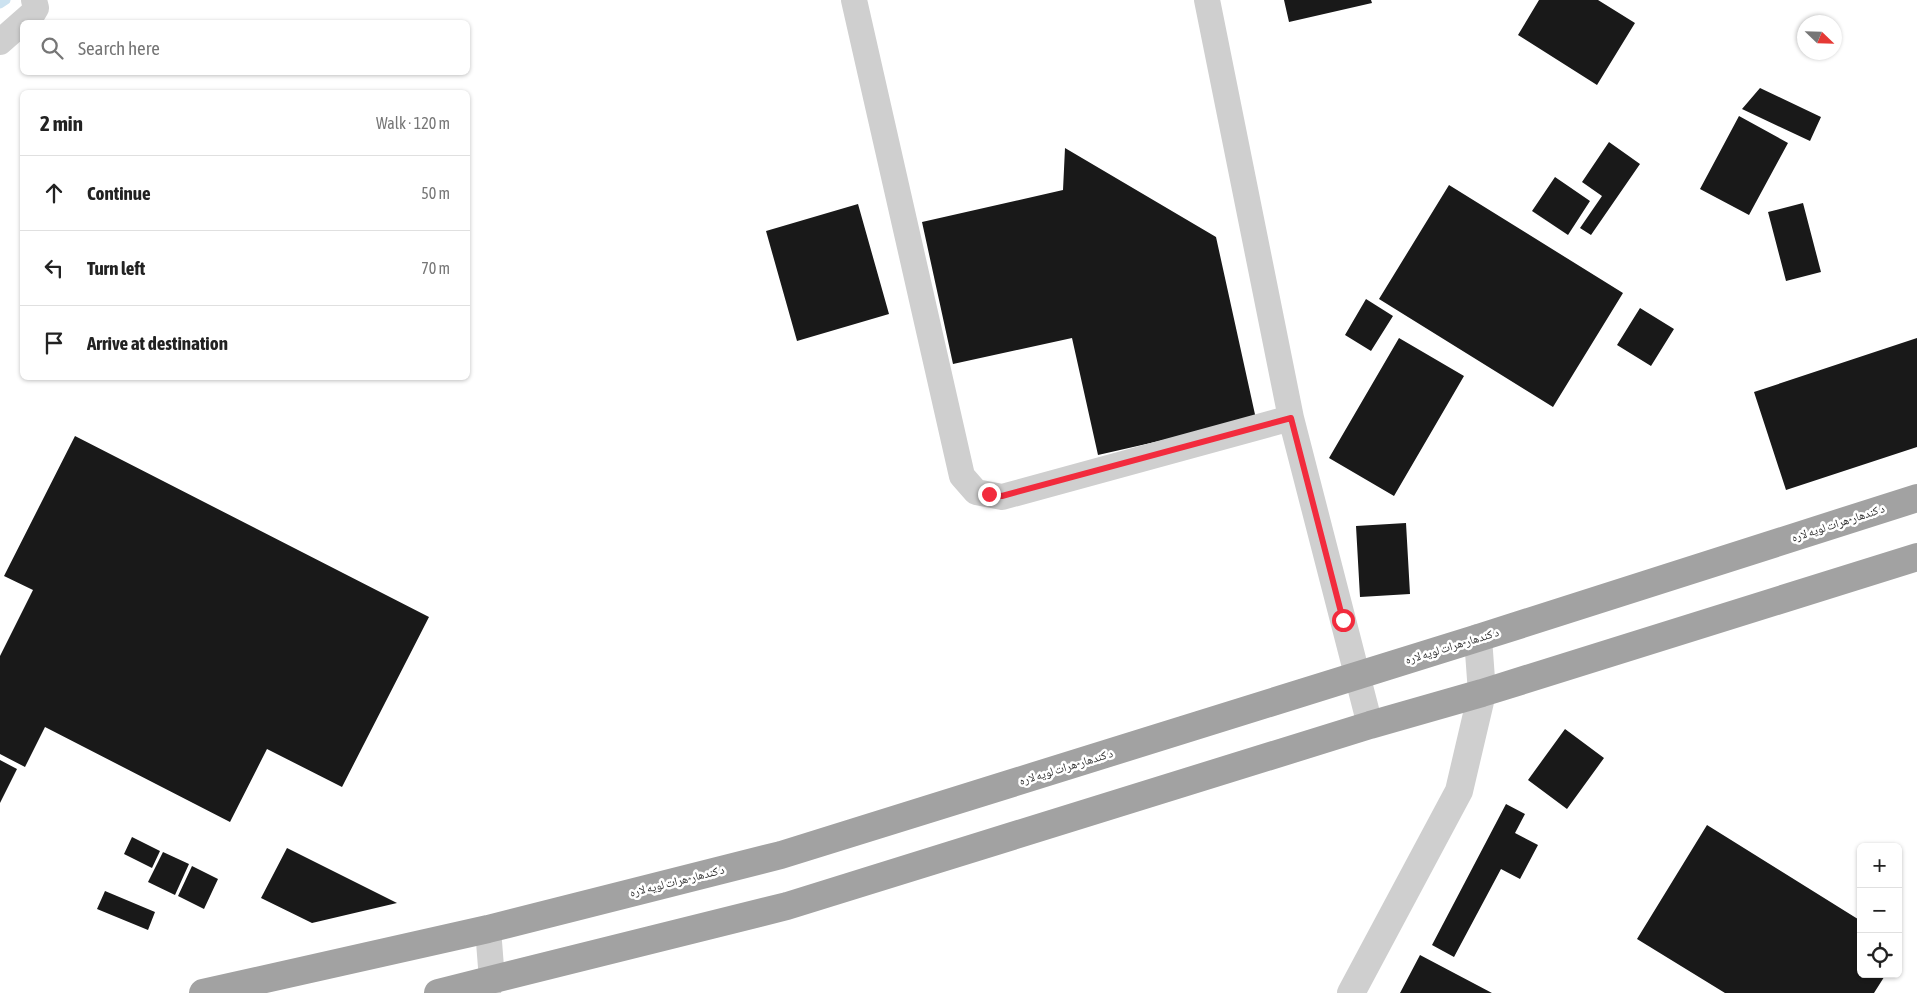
<!DOCTYPE html>
<meta charset="utf-8">
<style>
body{margin:0;font-family:"Asap Condensed","Noto Naskh Arabic",sans-serif;background:#f2f2f2;color:#222}
.controls{position:absolute;right:15px;bottom:15px;display:grid;overflow:hidden;border-radius:8px;box-shadow:0 1px 4px #0004}
.controls button{width:45px;height:45px;display:grid;place-items:center;padding:0;border:0;border-bottom:1px solid #e0e0e0;background:#fff;color:#222;font:25px sans-serif}
.compass{position:absolute;left:1797px;top:15px;width:45px;height:45px;border-radius:50%;background:#fff;box-shadow:0 1px 4px #0004;rotate:113deg}
.stop{position:absolute;width:15px;height:15px;margin:-11px;border:4px solid #f22b3d;border-radius:50%;background:#fff}
.stop.end{background:#f22b3d;border-color:#fff;box-shadow:0 1px 5px #0008}
.list{margin:0;padding:0;list-style:none}
h2{display:flex;justify-content:space-between;align-items:center;height:65px;margin:0;padding:0 20px;font-size:21px}
h2 small{font-size:16px;font-weight:400;color:#767676}
.list li{display:grid;grid-template-columns:32px 1fr auto;gap:15px;align-items:center;box-sizing:border-box;height:75px;padding:0 20px;border-top:1px solid #e0e0e0}
.list b{display:block;font-size:19px;white-space:nowrap}
.list em{font-size:16px;font-style:normal;color:#767676}
.icon{flex:none;width:28px;height:28px;fill:none;stroke:currentColor;stroke-width:2;stroke-linecap:round;stroke-linejoin:round}
.map{position:relative;flex:none;width:1917px;height:993px;overflow:hidden}
.search{position:absolute;background:#fff;box-shadow:0 1px 4px #0004;left:20px;top:20px;width:450px;height:55px;display:flex;align-items:center;gap:12px;box-sizing:border-box;padding:0 18px;border-radius:8px;color:#767676;font-size:19px}
.panel{position:absolute;background:#fff;box-shadow:0 1px 4px #0004;left:20px;top:90px;width:450px;height:290px;border-radius:8px}
.map>svg:first-child{display:block}
.lines{fill:none;stroke-linecap:round;stroke-linejoin:round}
.stream{stroke:#cce2f0;stroke-width:9}
.building{fill:#191919}
.minor{stroke:#cfcfcf;stroke-width:26}
.tertiary{stroke:#cfcfcf;stroke-width:28}
.trunk{stroke:#a2a2a2;stroke-width:28}
.route{stroke:#f22b3d;stroke-width:6}
.labels{text-anchor:middle;dominant-baseline:central;stroke-width:5;stroke-linejoin:round;paint-order:stroke}
.street-label{font-size:12px;fill:#323232;stroke:#fff}
</style>
<div class="map">
<svg width="1917" height="993" viewBox="0 0 1917 993">
<rect width="100%" height="100%" fill="#fff"/>
<g class="lines">
<path class="stream" d="M0 4 6 0"/>
</g>
<path class="building" d="M1284 0H1371L1372 3 1289 22Z
M1539 0H1598L1635 23 1597 85 1518 35Z
M1760 88 1821 117 1810 141 1742 109Z
M1739 116 1788 143 1749 215 1700 189Z
M1609 142 1640 164 1591 235 1580 228 1602 196 1582 182Z
M1065 148 1216 237 1256 419 1098 455 1072 338 953 364 922 222 1063 190Z
M1555 177 1590 201 1568 235 1532 211Z
M1449 185 1623 293 1553 407 1379 299Z
M1803 203 1821 272 1786 281 1768 212Z
M858 204 889 314 797 341 766 231Z
M1366 299 1393 316 1371 351 1345 335Z
M1640 308 1674 329 1651 366 1617 345Z
M1399 338 1464 376 1394 496 1329 458Z
M1917 338V447L1786 490 1754 392Z
M75 436 429 617 342 787 267 749 230 822 45 727 25 767 0 754V656L33 590 4 576Z
M1406 523 1410 594 1360 597 1356 526Z
M1565 729 1604 758 1567 809 1528 780Z
M0 760 17 769 0 803Z
M1506 804 1525 814 1515 833 1538 845 1520 879 1501 869 1454 957 1432 945Z
M1707 825 1861 921V974H1886L1874 993H1725L1637 939Z
M132 837 160 851 152 868 124 854Z
M287 848 397 903 312 923 261 898Z
M163 852 189 864 175 895 148 882Z
M192 866 218 879 204 909 178 896Z
M105 891 155 912 148 930 97 909Z
M1420 955 1492 993H1400Z"/>
<g class="lines">
<path class="minor" d="M854 0 962 476 976 492 1002 497 1291 418
M1207 0 1291 418 1370 725
M0 42 33 13 36 8 34 0
M487 993 492 980 488 929"/>
<path class="tertiary" d="M1351 993 1459 791 1482 693 1478 638"/>
<path class="trunk" d="M203 993 488 929 781 855 1478 638 1917 498
M438 993 787 906 1370 725 1482 693 1917 557"/>
</g>
<g class="lines">
<path class="route" d="M989 494 1002 496 1291 418 1343 620"/>
</g>
<g class="labels">
<g class="street-label">
<text transform="translate(1838 523) rotate(-18)">د کندهار-هرات لويه لاره</text>
<text transform="translate(1452 646) rotate(-17)">د کندهار-هرات لويه لاره</text>
<text transform="translate(1066 767) rotate(-17)">د کندهار-هرات لويه لاره</text>
<text transform="translate(677 881) rotate(-14)">د کندهار-هرات لويه لاره</text>
</g>
</g>
</svg>
<div class="controls">
<button>+</button>
<button>−</button>
<button><svg class="icon" aria-label="locate" viewBox="0 0 24 24"><circle cx="12" cy="12" r="6"/><path d="M12 2v4M12 18v4M2 12h4M18 12h4"/></svg></button>
</div>
<svg class="compass" viewBox="-18 -18 36 36"><path d="M0-13l5 13h-10z" fill="#e53935"/><path d="M0 13l5-13h-10z" fill="#767676"/></svg>
<div class="stop" style="left:1343px;top:620px"></div>
<div class="stop end" style="left:989px;top:494px"></div>
<div class="search"><svg class="icon" aria-label="search" viewBox="0 0 24 24"><circle cx="10" cy="10" r="6"/><path d="M15 15l6 6"/></svg>Search here</div>
<section class="panel">
<h2>2 min<small>Walk · 120 m</small></h2>
<ul class="list">
<li><svg class="icon" aria-label="ahead" viewBox="0 0 24 24"><path d="M12 20V5M6 11l6-6 6 6"/></svg><div><b>Continue</b></div><em>50 m</em></li>
<li><svg class="icon" aria-label="left" viewBox="0 0 24 24"><path d="M17 20v-9H6M10 6l-5 5 5 5"/></svg><div><b>Turn left</b></div><em>70 m</em></li>
<li><svg class="icon" aria-label="arrive" viewBox="0 0 24 24"><path d="M6 21V4h12l-3 4 3 4H6"/></svg><div><b>Arrive at destination</b></div></li>
</ul>
</section>
</div>
